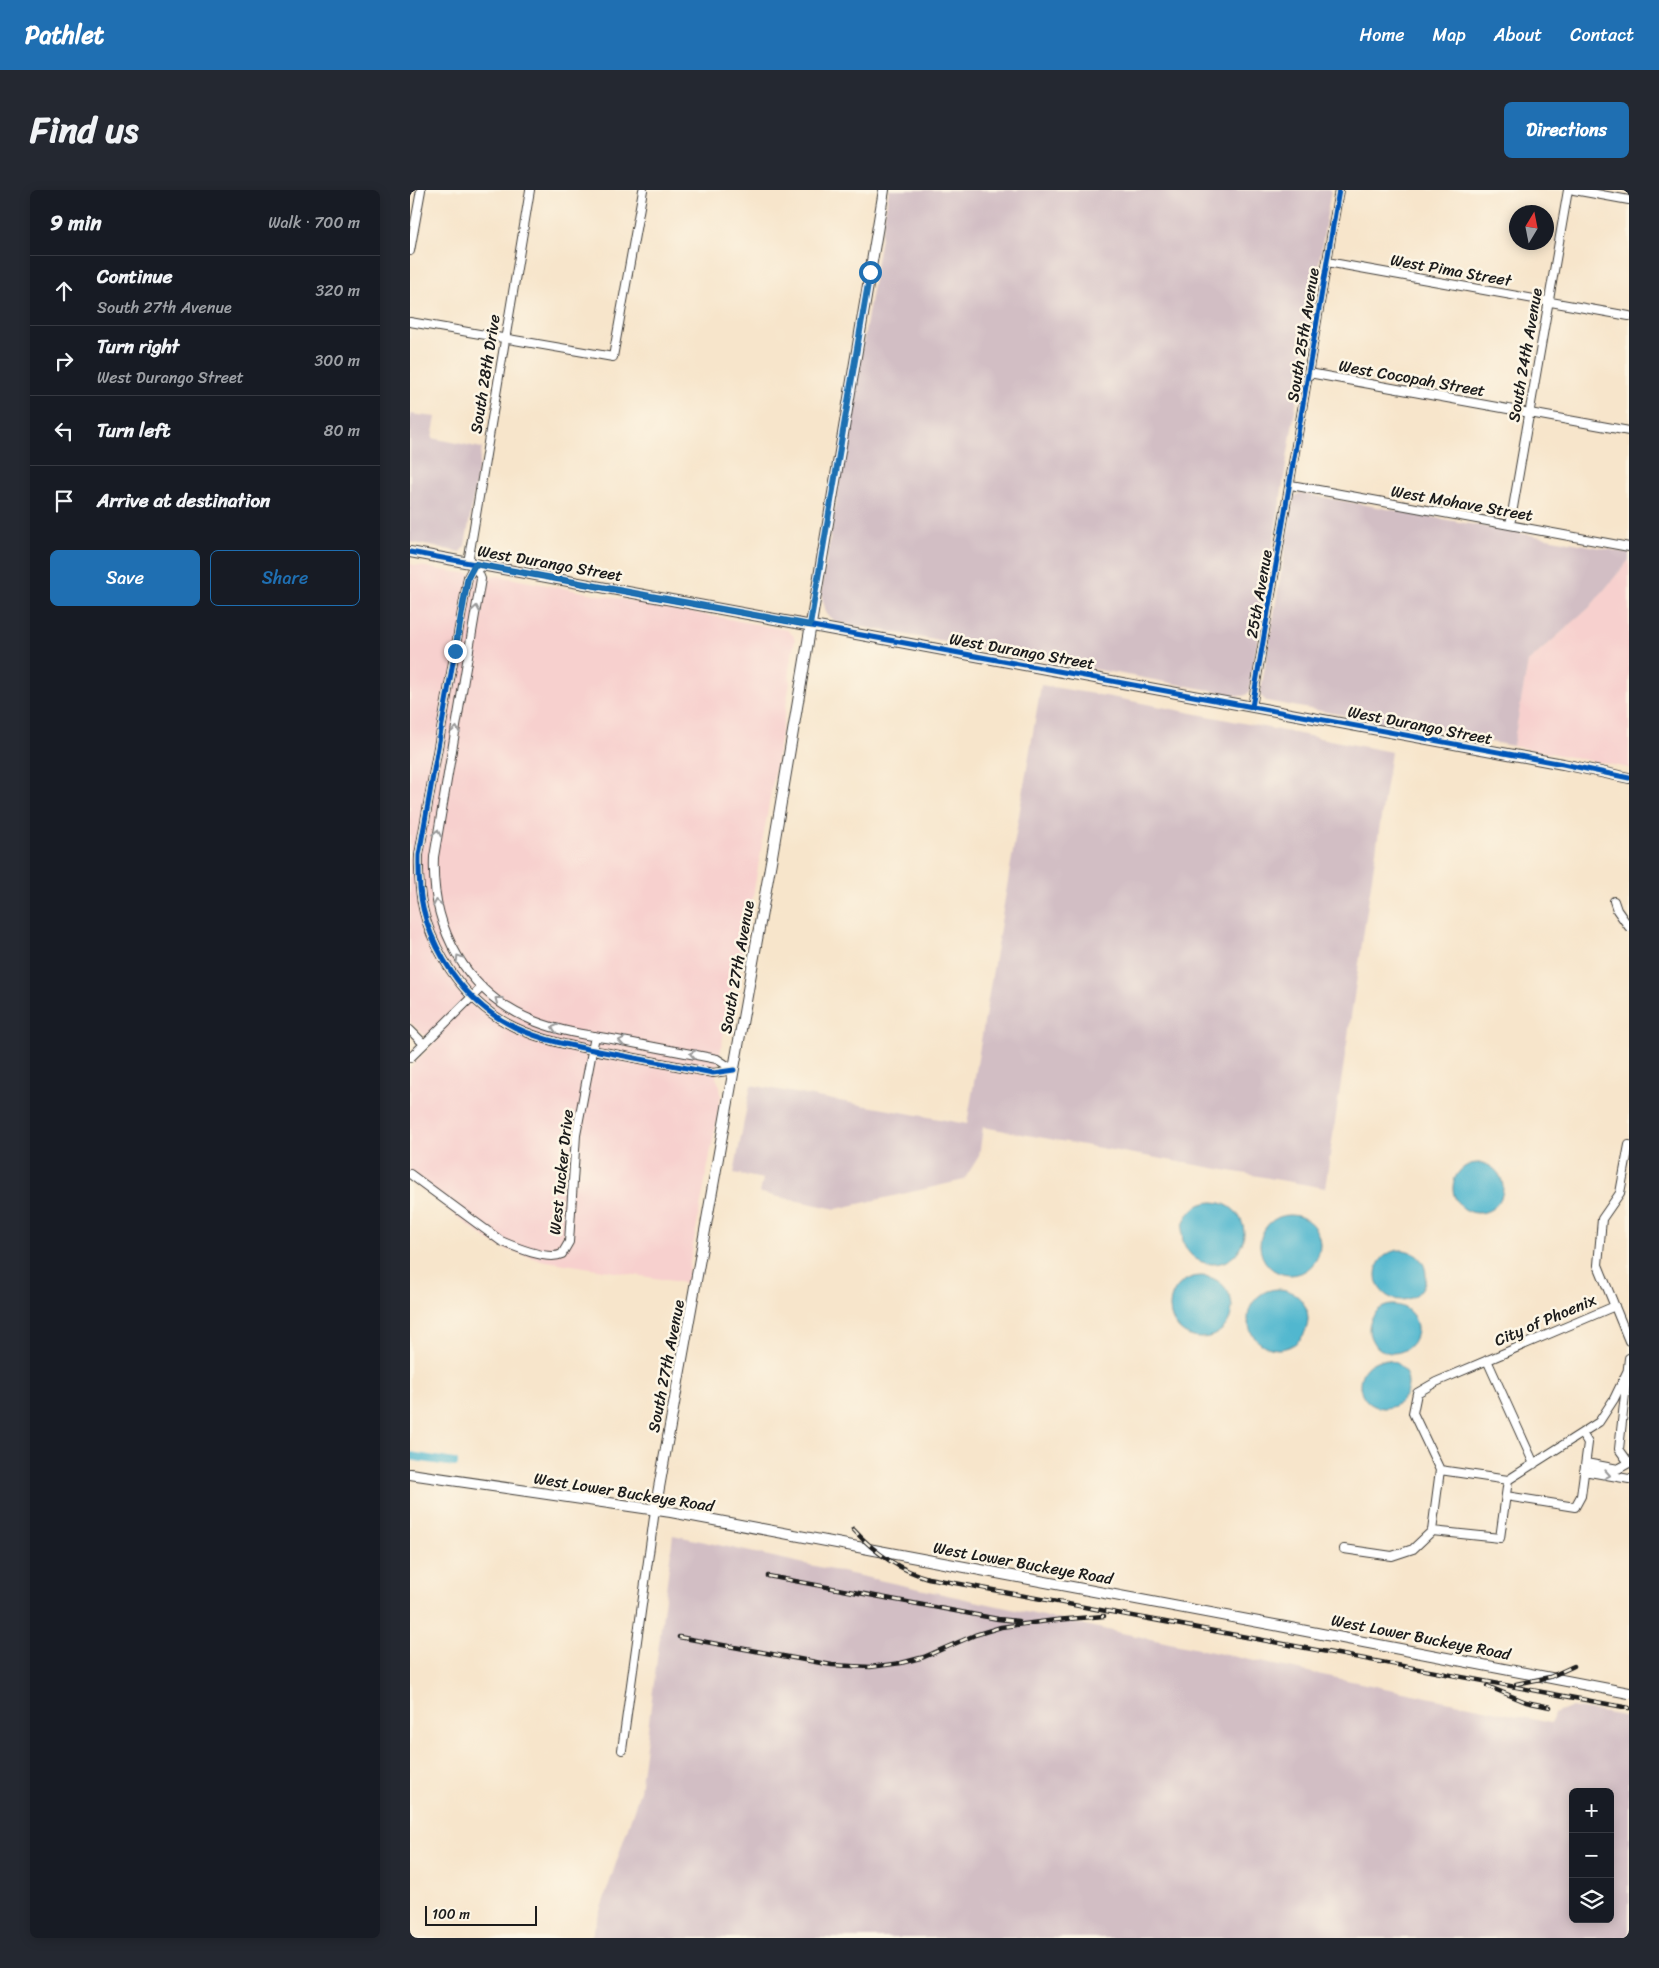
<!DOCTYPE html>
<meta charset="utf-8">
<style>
body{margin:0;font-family:Sriracha,sans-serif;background:#242831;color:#f1f3f6}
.controls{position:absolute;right:15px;bottom:15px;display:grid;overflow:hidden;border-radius:8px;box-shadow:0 2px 12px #0003}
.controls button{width:45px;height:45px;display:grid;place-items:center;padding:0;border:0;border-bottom:1px solid #363941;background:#171b24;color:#f1f3f6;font:25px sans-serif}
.compass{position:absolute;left:1099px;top:15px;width:45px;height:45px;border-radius:50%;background:#171b24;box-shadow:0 2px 12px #0003;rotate:10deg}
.scale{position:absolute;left:15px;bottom:12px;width:112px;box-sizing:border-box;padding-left:5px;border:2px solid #1c1c1c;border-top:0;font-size:14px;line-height:18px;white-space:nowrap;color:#1c1c1c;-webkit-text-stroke:4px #fcf5e5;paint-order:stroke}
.stop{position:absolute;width:15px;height:15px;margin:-11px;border:4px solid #1f6fb2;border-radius:50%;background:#fff}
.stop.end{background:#1f6fb2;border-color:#fff;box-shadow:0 1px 5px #0008}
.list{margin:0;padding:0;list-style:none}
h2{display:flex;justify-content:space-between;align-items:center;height:65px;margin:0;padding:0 20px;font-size:21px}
h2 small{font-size:16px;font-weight:400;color:#9ea1a6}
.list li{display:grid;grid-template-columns:32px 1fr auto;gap:15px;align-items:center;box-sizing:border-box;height:70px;padding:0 20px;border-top:1px solid #363941}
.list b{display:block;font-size:19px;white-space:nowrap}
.list p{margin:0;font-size:16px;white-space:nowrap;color:#9ea1a6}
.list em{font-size:16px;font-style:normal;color:#9ea1a6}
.actions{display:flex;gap:10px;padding:15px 20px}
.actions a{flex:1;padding:11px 0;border:1px solid #1f6fb2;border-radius:8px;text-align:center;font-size:18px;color:#1f6fb2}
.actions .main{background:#1f6fb2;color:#fff}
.icon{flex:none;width:28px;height:28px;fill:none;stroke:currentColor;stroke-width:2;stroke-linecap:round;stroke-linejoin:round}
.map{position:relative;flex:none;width:1219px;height:1748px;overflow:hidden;border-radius:8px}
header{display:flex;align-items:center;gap:30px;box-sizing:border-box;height:70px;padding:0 25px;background:#1f6fb2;color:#fff}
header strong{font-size:24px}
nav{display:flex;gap:28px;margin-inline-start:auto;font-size:18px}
.intro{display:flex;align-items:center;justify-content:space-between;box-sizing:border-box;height:120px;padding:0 30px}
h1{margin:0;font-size:35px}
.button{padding:12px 22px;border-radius:8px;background:#1f6fb2;color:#fff;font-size:18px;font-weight:700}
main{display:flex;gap:30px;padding:0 30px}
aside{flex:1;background:#171b24;border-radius:8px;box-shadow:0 2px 12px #0003}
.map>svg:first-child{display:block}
.built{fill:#f7d0ce}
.industrial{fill:#d2bec4;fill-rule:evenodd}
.water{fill:#51b7cf;stroke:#366a76}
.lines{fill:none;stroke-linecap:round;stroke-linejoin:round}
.canal{stroke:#51b7cf;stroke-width:8}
.street-casing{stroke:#3d3a36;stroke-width:10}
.secondary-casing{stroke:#3d3a36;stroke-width:12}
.street{stroke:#fff;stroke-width:8}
.secondary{stroke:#fff;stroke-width:10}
.rail-casing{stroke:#1c1c1c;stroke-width:4.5}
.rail{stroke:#fcf5e5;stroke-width:2.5;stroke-dasharray:8;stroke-linecap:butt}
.cycleway-casing{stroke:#fcf5e5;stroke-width:8}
.cycleway{stroke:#0057b8;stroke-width:5}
.oneway{stroke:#999}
.route{stroke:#1f6fb2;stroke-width:6}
.labels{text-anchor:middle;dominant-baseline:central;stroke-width:5;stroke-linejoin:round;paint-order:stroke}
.street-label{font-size:16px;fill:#1c1c1c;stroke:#fcf5e5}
</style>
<header>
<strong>Pathlet</strong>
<nav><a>Home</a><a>Map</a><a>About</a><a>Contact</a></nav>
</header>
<div class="intro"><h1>Find us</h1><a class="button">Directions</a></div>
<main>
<aside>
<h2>9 min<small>Walk · 700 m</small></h2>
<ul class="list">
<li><svg class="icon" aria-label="ahead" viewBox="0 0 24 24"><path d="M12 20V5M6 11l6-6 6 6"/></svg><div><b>Continue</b><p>South 27th Avenue</p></div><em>320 m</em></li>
<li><svg class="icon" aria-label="right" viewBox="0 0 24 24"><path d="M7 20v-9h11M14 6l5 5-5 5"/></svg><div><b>Turn right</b><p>West Durango Street</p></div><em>300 m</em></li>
<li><svg class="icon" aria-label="left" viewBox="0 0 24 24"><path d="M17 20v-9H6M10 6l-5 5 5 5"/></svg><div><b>Turn left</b></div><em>80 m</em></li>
<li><svg class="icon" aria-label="arrive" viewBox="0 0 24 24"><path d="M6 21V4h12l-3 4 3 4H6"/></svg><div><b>Arrive at destination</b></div></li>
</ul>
<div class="actions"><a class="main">Save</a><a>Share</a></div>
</aside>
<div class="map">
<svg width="1219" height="1748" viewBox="0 0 1219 1748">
<rect width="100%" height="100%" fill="#fcf5e5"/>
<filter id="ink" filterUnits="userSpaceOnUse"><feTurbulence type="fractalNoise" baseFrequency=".02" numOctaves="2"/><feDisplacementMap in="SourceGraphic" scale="10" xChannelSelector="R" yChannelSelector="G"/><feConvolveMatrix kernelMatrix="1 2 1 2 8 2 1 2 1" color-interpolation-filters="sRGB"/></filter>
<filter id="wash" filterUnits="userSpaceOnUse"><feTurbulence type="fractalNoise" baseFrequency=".0096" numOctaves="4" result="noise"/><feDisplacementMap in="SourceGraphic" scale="20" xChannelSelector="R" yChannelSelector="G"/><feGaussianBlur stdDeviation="1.12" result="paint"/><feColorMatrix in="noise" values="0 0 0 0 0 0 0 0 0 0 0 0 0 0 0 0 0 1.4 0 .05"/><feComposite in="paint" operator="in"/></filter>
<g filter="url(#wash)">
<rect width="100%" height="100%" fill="#f7e5cb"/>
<path class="built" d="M1219 370V578L1103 556 1118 472 1179 418Z
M0 374 43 382 88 386 377 440 383 445 385 450 379 479 380 493 333 763 320 808 306 888 310 896 311 906 276 1093 130 1070 95 1059 76 1049 0 990V878L23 854 0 832Z"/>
<path class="industrial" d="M479 0H921L839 502 836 505 832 506 426 432 417 425 412 408V396Z
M0 224 26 227 22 248 72 258 55 356 50 362 0 352Z
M890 303 1219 363V370L1179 418 1118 472 1103 556 856 511 850 505 884 307Z
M631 495 701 507 981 562 915 998 573 937 569 966 554 990 426 1019 350 1003 353 989 324 983 341 895 557 934Z
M263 1345 693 1439 1141 1533 1144 1524 1162 1517 1219 1527V1748H181L230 1601ZM1163 1602H1200V1729H1163Z"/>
<path class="water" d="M1043 998a25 25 0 1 1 50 0a25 25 0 1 1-50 0Z
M772 1043a31 31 0 1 1 62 0a31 31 0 1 1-62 0Z
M850 1055a30 30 0 1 1 60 0a30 30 0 1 1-60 0Z
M966 1085a25 25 0 1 1 50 0a25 25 0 1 1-50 0Z
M760 1117a31 31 0 1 1 62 0a31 31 0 1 1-62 0Z
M838 1129a30 30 0 1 1 60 0a30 30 0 1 1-60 0Z
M959 1139a24 24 0 1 1 48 0a24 24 0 1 1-48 0Z
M950 1194a24 24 0 1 1 48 0a24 24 0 1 1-48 0Z"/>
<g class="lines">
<path class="canal" d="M0 1266 44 1273"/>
</g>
</g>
<g filter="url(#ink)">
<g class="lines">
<g class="street-casing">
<path id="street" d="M1164 0 1219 10
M0 61 11 0
M917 72 1219 126
M0 132 203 167 233 0
M899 183 1219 241
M881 295 1219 357
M1100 335 1158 0
M58 373 120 0
M65 374 58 387 9 665C8 706 13 734 34 770 74 838 127 850 199 863 234 870 268 876 303 883L324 880
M65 374 71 389 24 667C21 738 56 804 124 831 149 841 175 845 202 849 237 856 272 862 307 869L324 880
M842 517 929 0
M1204 711 1207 720 1219 737
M0 840 14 854
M0 868 72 797
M1219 955 1210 1003 1192 1029 1188 1075 1219 1151
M0 984 91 1051C105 1057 138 1071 152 1064L159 1052 166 945 185 846
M1077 1170 1124 1274
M1176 1273 1208 1279 1219 1273
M1219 1273 1209 1259 1219 1168
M1030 1280 1098 1290 1189 1232 1204 1209 1217 1182
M1174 1281 1219 1289
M1096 1306 1165 1317 1171 1306 1178 1253 1172 1243
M1022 1341 1090 1348 1098 1290
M934 1359 982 1366 1003 1359 1022 1341 1030 1280 1003 1223 1007 1203 1026 1192 1205 1116
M212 1560 245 1320"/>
</g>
<g class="secondary-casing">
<path id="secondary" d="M0 362 1153 574 1219 588
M0 1284 261 1322 870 1436 1219 1503
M245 1320 362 666 474 0"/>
</g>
<use href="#street" class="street"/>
<use href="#secondary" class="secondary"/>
<g class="rail-casing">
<path id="rail" d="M443 1339C463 1361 489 1380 518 1388L1219 1518
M358 1386 588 1429 608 1431
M269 1447 422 1475 460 1477 491 1473 514 1467 565 1445 591 1437 646 1430 694 1426
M1106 1494 1140 1487 1164 1476
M1077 1496 1116 1512 1140 1517"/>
</g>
<use href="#rail" class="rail"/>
<g class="cycleway-casing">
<path id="cycleway" d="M0 362 1153 574 1219 588
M65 374 58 387 9 665C8 706 13 734 34 770 74 838 127 850 199 863 234 870 268 876 303 883L324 880
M842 517 929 0"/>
</g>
<use href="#cycleway" class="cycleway"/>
</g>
<defs><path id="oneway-chevron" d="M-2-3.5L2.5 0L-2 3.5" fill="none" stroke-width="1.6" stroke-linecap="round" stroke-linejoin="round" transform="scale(1.25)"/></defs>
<g class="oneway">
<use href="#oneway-chevron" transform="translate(66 419) rotate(-81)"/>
<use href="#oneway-chevron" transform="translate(46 540) rotate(-80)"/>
<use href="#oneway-chevron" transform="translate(27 643) rotate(-79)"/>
<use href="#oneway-chevron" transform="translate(27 713) rotate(-101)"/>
<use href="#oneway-chevron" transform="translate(49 768) rotate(-123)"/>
<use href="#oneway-chevron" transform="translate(88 810) rotate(-143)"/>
<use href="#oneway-chevron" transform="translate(145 838) rotate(-164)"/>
<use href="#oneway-chevron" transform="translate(212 851) rotate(-170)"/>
<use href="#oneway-chevron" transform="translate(283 864) rotate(-170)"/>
<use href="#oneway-chevron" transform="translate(1197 1285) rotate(10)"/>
</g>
</g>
<g class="lines" filter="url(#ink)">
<path class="route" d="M45 461 58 387 65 374 400 435 460 82"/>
</g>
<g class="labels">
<g class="street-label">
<text transform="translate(1041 80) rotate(10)">West Pima Street</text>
<text transform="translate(893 145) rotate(-81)">South 25th Avenue</text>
<text transform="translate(1115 165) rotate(-80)">South 24th Avenue</text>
<text transform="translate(75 184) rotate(-81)">South 28th Drive</text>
<text transform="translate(1002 188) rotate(10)">West Cocopah Street</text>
<text transform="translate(1052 313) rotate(10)">West Mohave Street</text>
<text transform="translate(140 373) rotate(10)">West Durango Street</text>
<text transform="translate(849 404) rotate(-80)">25th Avenue</text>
<text transform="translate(612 461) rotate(10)">West Durango Street</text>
<text transform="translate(1010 535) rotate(11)">West Durango Street</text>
<text transform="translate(327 777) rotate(-80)">South 27th Avenue</text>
<text transform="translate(151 982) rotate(-84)">West Tucker Drive</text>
<text transform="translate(1135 1130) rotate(-23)">City of Phoenix</text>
<text transform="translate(256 1176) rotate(-79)">South 27th Avenue</text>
<text transform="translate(214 1302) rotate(9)">West Lower Buckeye Road</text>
<text transform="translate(613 1373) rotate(10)">West Lower Buckeye Road</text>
<text transform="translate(1011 1447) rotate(11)">West Lower Buckeye Road</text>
</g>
</g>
</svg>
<div class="controls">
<button>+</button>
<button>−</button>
<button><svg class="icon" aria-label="layers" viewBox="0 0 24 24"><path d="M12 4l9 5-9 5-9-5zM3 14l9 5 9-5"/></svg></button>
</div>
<svg class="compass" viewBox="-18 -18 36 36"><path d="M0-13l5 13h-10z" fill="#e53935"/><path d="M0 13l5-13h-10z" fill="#9ea1a6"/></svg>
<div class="scale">100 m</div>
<div class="stop" style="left:460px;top:82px"></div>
<div class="stop end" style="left:45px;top:461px"></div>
</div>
</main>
